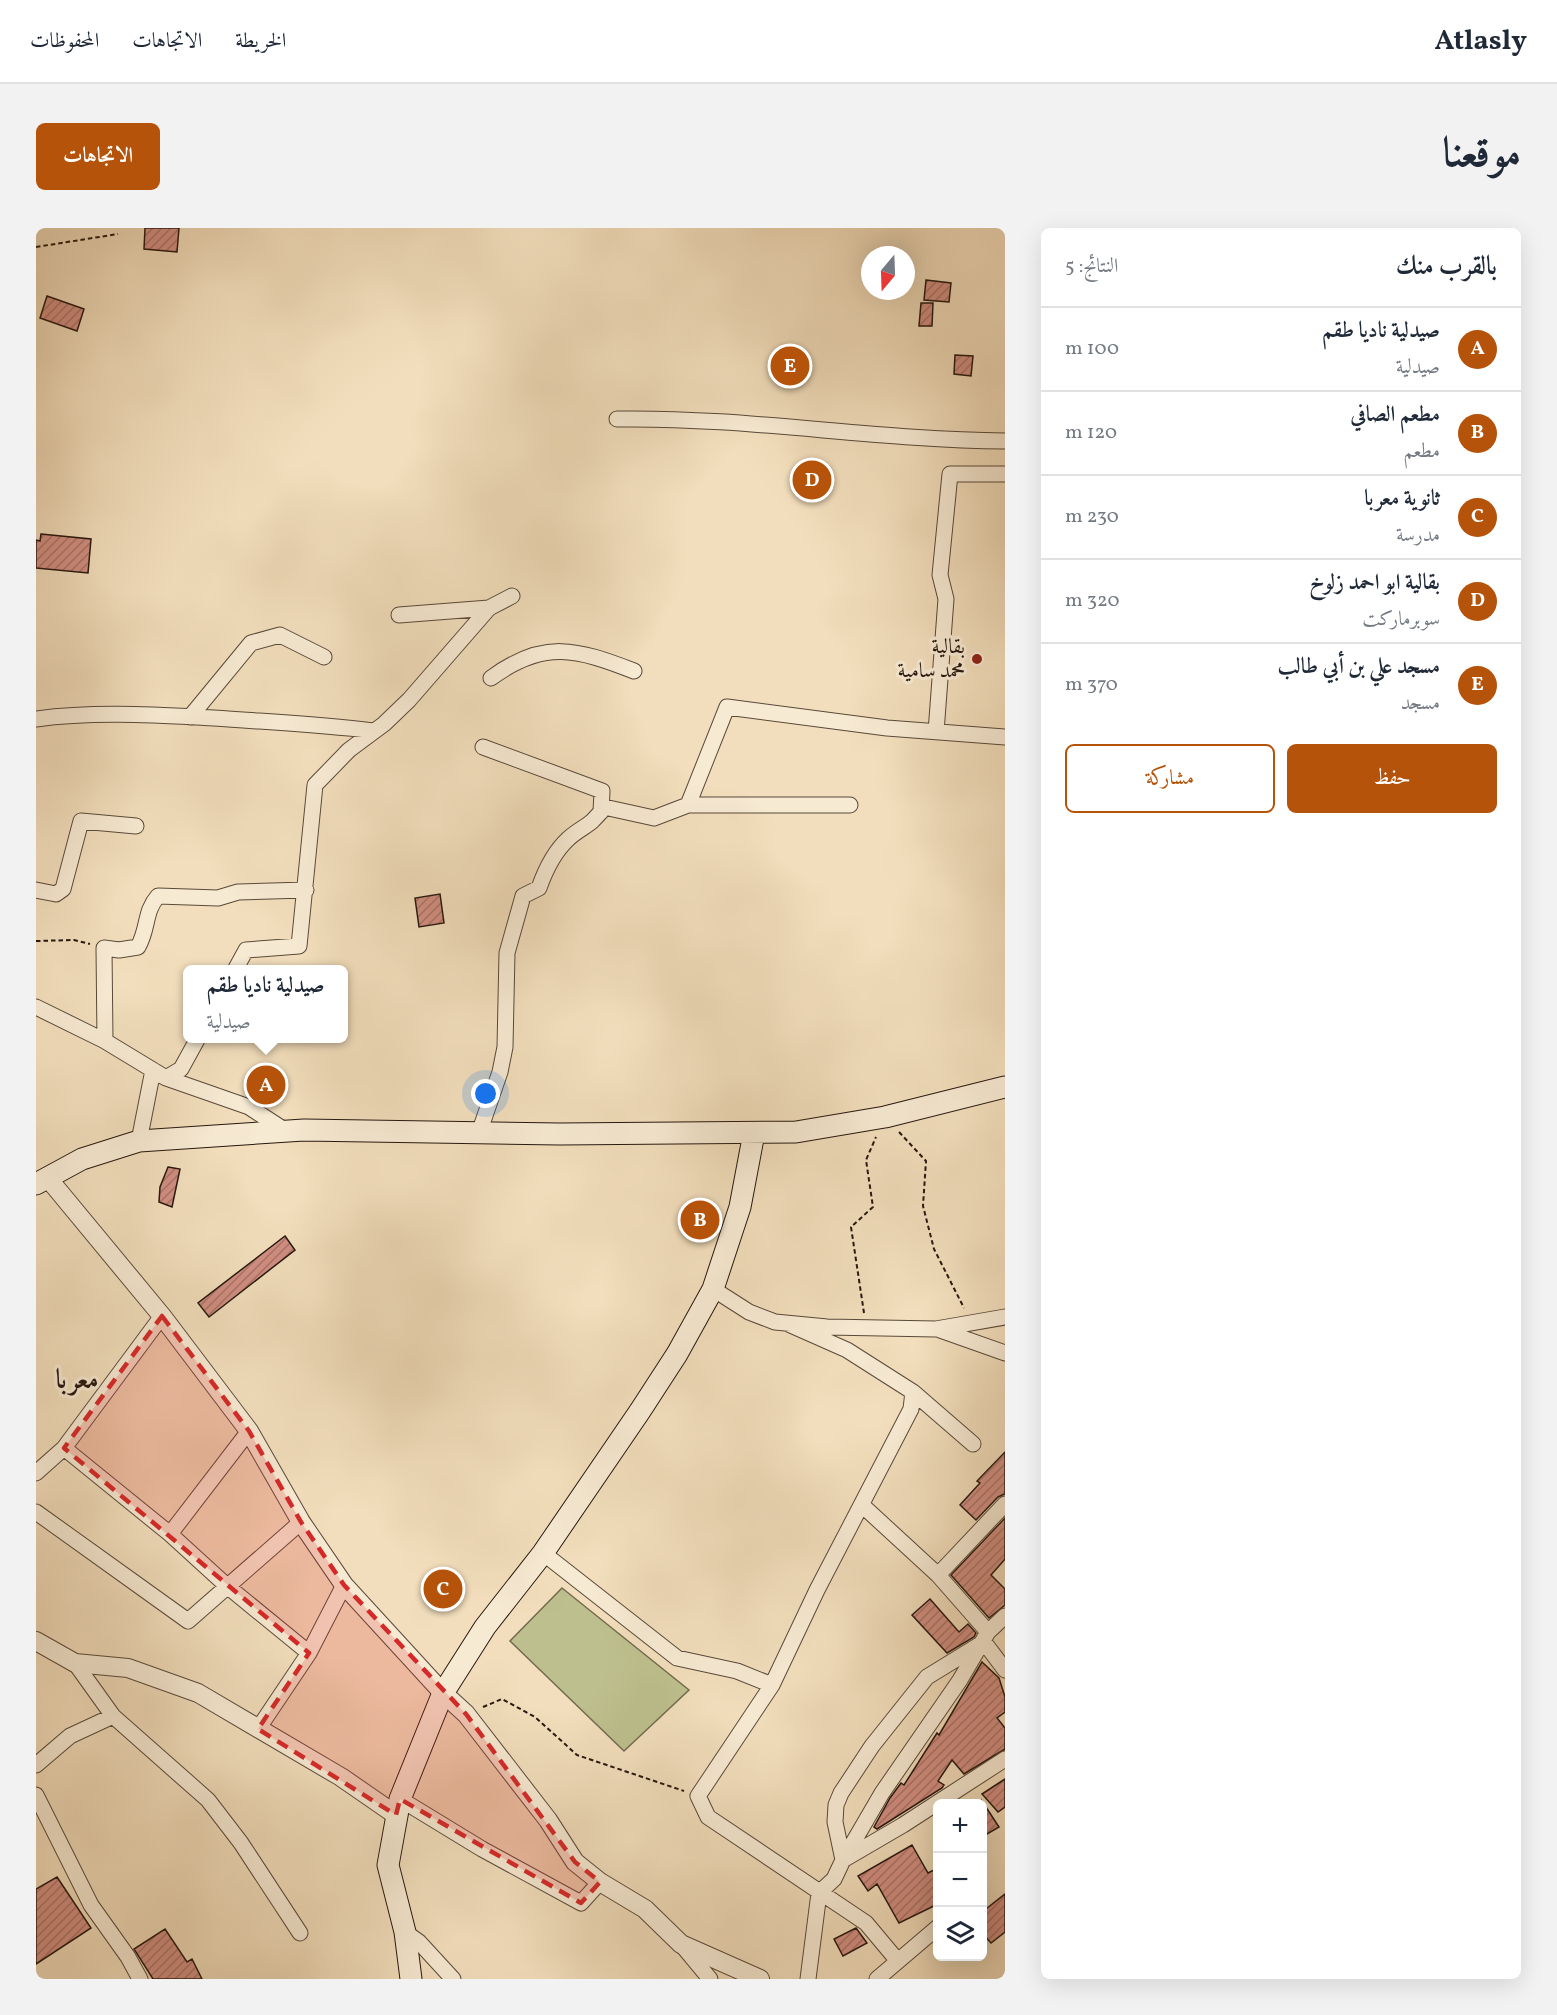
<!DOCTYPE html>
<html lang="ar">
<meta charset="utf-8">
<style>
body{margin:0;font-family:Vollkorn,Amiri,serif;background:#f2f2f3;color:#1f2937;direction:rtl}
.controls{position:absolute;right:18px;bottom:18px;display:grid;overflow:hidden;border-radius:9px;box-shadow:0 6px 24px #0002}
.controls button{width:54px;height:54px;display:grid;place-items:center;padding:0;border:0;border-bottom:2px solid #e0e1e3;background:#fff;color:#1f2937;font:30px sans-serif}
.compass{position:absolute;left:825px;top:18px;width:54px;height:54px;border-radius:50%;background:#fff;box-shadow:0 6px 24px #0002;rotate:199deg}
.you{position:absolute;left:450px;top:866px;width:21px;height:21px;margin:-15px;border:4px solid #fff;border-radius:50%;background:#1a73e8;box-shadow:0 0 0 9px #1a73e833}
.badge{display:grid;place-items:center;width:39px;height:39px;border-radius:50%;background:#b45309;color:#fff;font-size:20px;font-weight:700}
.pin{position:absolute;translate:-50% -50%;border:3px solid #fff;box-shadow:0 2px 6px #0006}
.popup{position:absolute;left:147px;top:737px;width:165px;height:78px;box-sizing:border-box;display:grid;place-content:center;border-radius:9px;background:#fff;filter:drop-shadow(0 2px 4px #0005);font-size:20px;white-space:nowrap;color:#747a83}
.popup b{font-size:22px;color:#1f2937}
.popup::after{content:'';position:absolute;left:50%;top:100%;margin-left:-12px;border:12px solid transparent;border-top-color:#fff}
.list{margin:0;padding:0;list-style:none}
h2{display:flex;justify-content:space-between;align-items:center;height:78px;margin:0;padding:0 24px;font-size:26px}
h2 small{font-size:20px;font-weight:400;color:#747a83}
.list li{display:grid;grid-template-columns:39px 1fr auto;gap:18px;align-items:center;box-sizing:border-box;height:84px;padding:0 24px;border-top:2px solid #e0e1e3}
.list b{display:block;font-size:22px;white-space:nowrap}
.list p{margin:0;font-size:20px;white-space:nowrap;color:#747a83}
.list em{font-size:20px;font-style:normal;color:#747a83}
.actions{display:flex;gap:12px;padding:18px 24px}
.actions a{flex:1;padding:14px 0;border:2px solid #b45309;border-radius:9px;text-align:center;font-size:21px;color:#b45309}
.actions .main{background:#b45309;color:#fff}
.icon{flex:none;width:33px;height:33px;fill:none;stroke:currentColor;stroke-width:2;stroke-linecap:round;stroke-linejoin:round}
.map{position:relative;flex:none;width:969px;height:1751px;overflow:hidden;direction:ltr;border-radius:9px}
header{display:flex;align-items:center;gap:36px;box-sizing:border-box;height:84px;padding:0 30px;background:#fff;border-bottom:2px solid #e0e1e3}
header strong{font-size:28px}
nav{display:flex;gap:33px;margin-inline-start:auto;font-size:21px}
.intro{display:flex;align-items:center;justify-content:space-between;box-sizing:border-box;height:144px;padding:0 36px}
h1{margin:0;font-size:42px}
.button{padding:15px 27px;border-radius:9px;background:#b45309;color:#fff;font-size:21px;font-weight:700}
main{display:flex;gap:36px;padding:0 36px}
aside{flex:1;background:#fff;border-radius:9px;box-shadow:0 6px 24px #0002}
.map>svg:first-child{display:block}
.pitch{fill:#bdc08e;stroke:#726c4e;stroke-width:1.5}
.building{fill:url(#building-hatch);stroke:#26170f;stroke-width:1.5}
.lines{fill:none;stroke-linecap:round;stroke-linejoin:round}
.minor-casing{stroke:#59493a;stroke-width:17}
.tertiary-casing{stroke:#59493a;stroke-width:20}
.secondary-casing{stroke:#26170f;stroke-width:23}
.path{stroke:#26170f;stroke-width:2;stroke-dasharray:4.5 3;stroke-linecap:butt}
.minor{stroke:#f7ead3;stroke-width:15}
.tertiary{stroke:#f7ead3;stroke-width:18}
.secondary{stroke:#f7ead3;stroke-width:21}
.marked{fill:#d62828;fill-opacity:0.2;stroke:#d62828;stroke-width:4.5;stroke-dasharray:12 8;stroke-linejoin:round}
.poi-dot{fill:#8f2418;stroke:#f7ead3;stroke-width:2}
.labels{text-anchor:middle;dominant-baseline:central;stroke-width:6;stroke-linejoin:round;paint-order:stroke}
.poi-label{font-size:21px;fill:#26170f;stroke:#f7ead3;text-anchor:end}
.district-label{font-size:27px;font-weight:bold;fill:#26170f;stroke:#f7ead3}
</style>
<header>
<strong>Atlasly</strong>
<nav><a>الخريطة</a><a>الاتجاهات</a><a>المحفوظات</a></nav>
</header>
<div class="intro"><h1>موقعنا</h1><a class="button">الاتجاهات</a></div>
<main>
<aside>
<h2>بالقرب منك<small>النتائج: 5</small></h2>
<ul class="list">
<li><span class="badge">A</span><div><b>صيدلية ناديا طقم</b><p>صيدلية</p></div><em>100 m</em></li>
<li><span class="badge">B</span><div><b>مطعم الصافي</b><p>مطعم</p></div><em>120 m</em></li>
<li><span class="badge">C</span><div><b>ثانوية معربا</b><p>مدرسة</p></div><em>230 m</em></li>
<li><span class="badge">D</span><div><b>بقالية ابو احمد زلوخ</b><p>سوبرماركت</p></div><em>320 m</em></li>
<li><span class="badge">E</span><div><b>مسجد علي بن أبي طالب</b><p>مسجد</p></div><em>370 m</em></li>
</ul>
<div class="actions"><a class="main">حفظ</a><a>مشاركة</a></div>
</aside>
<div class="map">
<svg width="969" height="1751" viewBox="0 0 969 1751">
<defs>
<pattern id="building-hatch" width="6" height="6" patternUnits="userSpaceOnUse" patternTransform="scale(1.5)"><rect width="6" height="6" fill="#d18e81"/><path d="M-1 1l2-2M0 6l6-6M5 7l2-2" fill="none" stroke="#a97368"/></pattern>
</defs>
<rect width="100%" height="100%" fill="#f2debc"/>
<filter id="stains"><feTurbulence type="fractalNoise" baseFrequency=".00333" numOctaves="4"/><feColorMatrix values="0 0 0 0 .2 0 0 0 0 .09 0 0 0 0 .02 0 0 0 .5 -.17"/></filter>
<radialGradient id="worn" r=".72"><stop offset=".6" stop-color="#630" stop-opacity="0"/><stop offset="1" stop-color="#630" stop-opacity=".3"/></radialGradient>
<path class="pitch" d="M526 1360 653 1462 588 1523 474 1413Z"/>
<path class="building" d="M109 0H143L141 24 108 21Z
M890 52 915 55 913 74 888 72Z
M11 68 48 81 41 103 4 90Z
M885 75H897L896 98H883Z
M919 127 937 128 935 148 918 146Z
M5 306 55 311 52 345 0 340V312L4 313Z
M404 666 408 695 383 699 379 670Z
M132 939 144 941 136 979 123 974 124 959Z
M249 1008 259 1022 173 1089 162 1075Z
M969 1224V1266L962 1269 940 1292 924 1277 944 1255 941 1253Z
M969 1290V1331L955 1347 969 1361V1377L953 1390 915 1347Z
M894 1371 923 1404 932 1396 940 1405 938 1409 911 1425 876 1387Z
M946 1434 963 1450 969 1469V1484L961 1490 969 1500V1521L928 1546 916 1532 902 1553 908 1557 906 1560 841 1601 838 1599 854 1570 865 1555 868 1557 901 1505 903 1507Z
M969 1551V1579L962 1584 946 1566Z
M946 1573 963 1599 946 1609Z
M876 1617 892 1645 902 1640V1676L863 1695 841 1656 832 1663 822 1648Z
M21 1649 55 1700 0 1736V1661Z
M969 1666V1704L955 1715 946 1705V1684Z
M820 1700 831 1715 807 1728 798 1711Z
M129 1701 151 1734 156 1731 166 1751H117L98 1721Z"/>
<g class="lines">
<g class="minor-casing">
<path id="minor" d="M581 191C711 189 839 212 969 213
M363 387 453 380
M455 450C508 411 541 421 598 443
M154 489 215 415 244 407 288 429
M0 491C59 483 119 487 178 490 231 494 284 496 337 503
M900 504 910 371 904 347 914 246H969
M447 519 566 563 565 584
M652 577H814
M0 662 20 666 27 661 45 593 100 598
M199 742 210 722 263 718 279 557 313 522 348 496 373 472 453 380 476 368
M0 779 69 813 130 850 213 879 250 903
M69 813 68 720 83 722 102 719C113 699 108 684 122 668L182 670 202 664 270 662
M130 850 145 841 162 810
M443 905 464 844 469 819 471 725 487 668 503 660C509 643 518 624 532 611 546 598 555 599 568 579L618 590 652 577 691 479 851 500 969 509
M103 913 117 842
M677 1061 713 1084 739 1094 791 1099 900 1101 969 1089
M750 1095 811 1122 877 1164 875 1181 781 1362 736 1457 662 1568 672 1589 830 1695 861 1732
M904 1102 969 1125
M877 1164 937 1216
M213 1203 134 1306 191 1358 273 1425
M28 1220 134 1306
M0 1245 28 1220 126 1088
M827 1278 902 1347 952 1404 969 1388
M0 1284 152 1393 265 1294
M507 1325 641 1430 701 1443 736 1457
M902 1347 969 1276
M952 1404 924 1452 846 1565 807 1632 867 1597 969 1531
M39 1435 77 1488 172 1572 205 1615 264 1705
M222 1501 273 1425 308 1357
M0 1537 34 1508 77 1488
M0 1567 55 1677 92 1729 104 1751
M364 1571 446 1621 545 1675 564 1654
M369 1704 383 1714 417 1751
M645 1716 674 1751
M772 1751 783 1665 798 1651 807 1632 799 1594 800 1577 805 1565 836 1518 891 1449 948 1414 969 1442
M841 1751 902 1699"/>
</g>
<g class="tertiary-casing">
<path id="tertiary" d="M11 949 126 1088 213 1203 265 1294 308 1357 407 1465 430 1486 512 1592 539 1634 564 1654 609 1681 645 1716 724 1751
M0 1413 39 1435 92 1440 162 1465 305 1549 360 1587"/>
</g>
<g class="secondary-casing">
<path id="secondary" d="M0 956 46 931 103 913 268 902 524 906 760 904 849 889 969 859
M375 1751 369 1704 352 1637 364 1571 407 1465 449 1399 507 1325 604 1183 641 1126 677 1061 704 979 718 905"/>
</g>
<path class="path" d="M0 19 82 6
M0 713 38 712 54 716
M863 904 890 933 887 978 898 1021 928 1080
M828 1085 815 999 837 979 830 932 840 909
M447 1479 466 1471 499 1489 541 1527 648 1563"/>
<use href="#minor" class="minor"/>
<use href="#tertiary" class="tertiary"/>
<use href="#secondary" class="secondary"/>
</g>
<path class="marked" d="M126 1088 213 1203 265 1294 308 1357 430 1486 539 1634 564 1654 545 1675 364 1571 360 1587 222 1501 273 1425 28 1220Z"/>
<circle class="poi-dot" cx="941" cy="431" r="6"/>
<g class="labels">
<g class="poi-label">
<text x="929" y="419">بقالية<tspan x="929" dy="24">محمد سامية</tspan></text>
</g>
<g class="district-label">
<text x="41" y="1153">معربا</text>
</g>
</g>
<rect width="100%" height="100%" filter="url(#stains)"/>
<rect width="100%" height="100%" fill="url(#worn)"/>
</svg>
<div class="controls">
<button>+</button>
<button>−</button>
<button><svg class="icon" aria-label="layers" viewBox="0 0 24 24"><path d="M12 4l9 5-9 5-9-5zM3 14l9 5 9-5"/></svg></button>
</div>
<svg class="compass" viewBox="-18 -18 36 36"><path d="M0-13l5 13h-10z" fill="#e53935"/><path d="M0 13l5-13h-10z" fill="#747a83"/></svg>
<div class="you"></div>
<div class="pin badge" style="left:230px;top:857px">A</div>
<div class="popup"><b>صيدلية ناديا طقم</b>صيدلية</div>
<div class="pin badge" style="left:664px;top:992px">B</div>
<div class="pin badge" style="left:407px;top:1361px">C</div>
<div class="pin badge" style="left:776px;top:252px">D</div>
<div class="pin badge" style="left:754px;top:138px">E</div>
</div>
</main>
